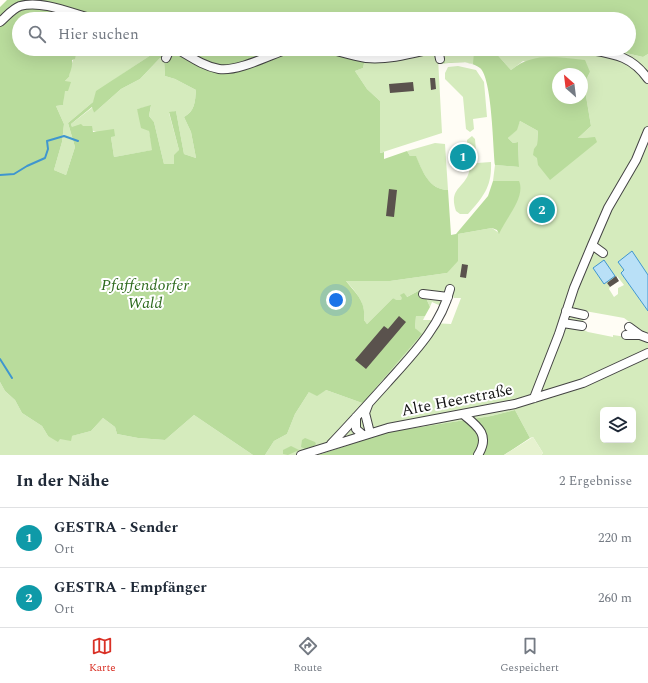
<!DOCTYPE html>
<html lang="de">
<meta charset="utf-8">
<style>
body{margin:0;font-family:Spectral,serif;background:#f2f2f3;color:#1f2937}
.controls{position:absolute;right:12px;bottom:12px;display:grid;overflow:hidden;border-radius:6px;box-shadow:0 4px 16px #0002}
.controls button{width:36px;height:36px;display:grid;place-items:center;padding:0;border:0;border-bottom:1px solid #e0e1e3;background:#fff;color:#1f2937;font:20px sans-serif}
.compass{position:absolute;left:552px;top:68px;width:36px;height:36px;border-radius:50%;background:#fff;box-shadow:0 4px 16px #0002;rotate:332deg}
.you{position:absolute;left:336px;top:300px;width:14px;height:14px;margin:-10px;border:3px solid #fff;border-radius:50%;background:#1a73e8;box-shadow:0 0 0 6px #1a73e833}
.badge{display:grid;place-items:center;width:26px;height:26px;border-radius:50%;background:#d93025;color:#fff;font-size:13px;font-weight:700}
.pin{position:absolute;translate:-50% -50%;border:2px solid #fff;box-shadow:0 1px 4px #0006}
.list{margin:0;padding:0;list-style:none}
h2{display:flex;justify-content:space-between;align-items:center;height:52px;margin:0;padding:0 16px;font-size:17px}
h2 small{font-size:13px;font-weight:400;color:#747a83}
.list li{display:grid;grid-template-columns:26px 1fr auto;gap:12px;align-items:center;box-sizing:border-box;height:60px;padding:0 16px;border-top:1px solid #e0e1e3}
.list b{display:block;font-size:15px;white-space:nowrap}
.list p{margin:0;font-size:13px;white-space:nowrap;color:#747a83}
.list em{font-size:13px;font-style:normal;color:#747a83}
.icon{flex:none;width:22px;height:22px;fill:none;stroke:currentColor;stroke-width:2;stroke-linecap:round;stroke-linejoin:round}
.map{position:relative;flex:none;width:648px;height:455px;overflow:hidden}
.search{position:absolute;background:#fff;box-shadow:0 4px 16px #0002;left:12px;right:12px;top:12px;height:44px;display:flex;align-items:center;gap:10px;box-sizing:border-box;padding:0 14px;border-radius:22px;color:#747a83;font-size:15px}
.sheet{height:172px;background:#fff}
nav{display:flex;justify-content:space-around;align-items:center;box-sizing:border-box;height:56px;border-top:1px solid #e0e1e3;background:#fff;font-size:11px;color:#747a83}
nav a{display:grid;justify-items:center;gap:2px}
nav .on{color:#d93025}
.map>svg:first-child{display:block}
.green{fill:#d5ebbd;fill-rule:evenodd}
.forest{fill:#b9dc9c;fill-rule:evenodd}
.pitch{fill:#e6f2cf}
.water{fill:#b9e0f7;stroke:#3f96cf}
.lines{fill:none;stroke-linecap:round;stroke-linejoin:round}
.stream{stroke:#3f96cf;stroke-width:2}
.building{fill:#5a524d}
.minor-casing{stroke:#444;stroke-width:10}
.minor{stroke:#fff;stroke-width:8}
.labels{text-anchor:middle;dominant-baseline:central;stroke-width:4;stroke-linejoin:round;paint-order:stroke}
.park-label{font-size:16px;font-style:italic;fill:#2f6b1f;stroke:#fff}
.street-label{font-size:16px;fill:#111;stroke:#fff}
</style>
<div class="map">
<svg width="648" height="455" viewBox="0 0 648 455">
<rect width="100%" height="100%" fill="#fffdf5"/>
<path class="green" d="M74 49H167L165 57 154 53 115 79 93 102 68 123 75 147 66 175 54 170 62 142 64 124 56 106 63 105 65 81 69 77C70 69 72 61 76 54Z
M445 49H609L643 57 648 54V275L632 252 624 270 621 273 648 311V455H541L543 453 533 437 530 438 515 410 491 416 388 432 318 455H265L274 441 287 434 295 414 309 392 326 390 365 404 374 390 421 335 415 328 416 316H425L423 320H431L432 323 451 324 461 298H454L452 295 441 306 432 302 430 307 422 289 401 300 396 301 393 298 367 324 364 320C366 303 357 293 346 281H390L447 273 458 234 492 228 499 233 519 182 518 181H493L495 165 519 167 518 142 513 143 508 138 516 130 520 121 538 131 537 145 595 137 578 138 591 126 584 84 590 72 523 61 511 70 494 51 488 52 474 64 465 62 444 63 443 55ZM617 276 624 285 618 288V294L614 297 609 289 610 287 607 283ZM585 311 624 318 631 323 626 331V337L613 335V337L588 332 582 329ZM603 410H633V440H603Z
M432 53 438 58 442 133 380 153V101L367 89 355 71 363 68 365 59Z
M160 58 164 59 165 76 175 79 196 90C195 102 195 111 184 117L191 132 196 158 184 154 176 111 169 113 179 150 174 164H164L154 122 149 116 151 106 137 109 149 131 153 150 114 157 111 137C98 133 86 126 72 127L71 124 93 107 94 113 121 89 140 79Z
M458 66 476 70 484 82 487 117 473 119 474 129 470 132 466 129 463 97 445 79V73L448 67Z
M472 136 475 139 477 163 491 162C492 186 484 196 468 214H460L456 211C448 188 465 188 469 172 471 162 467 150 467 140Z
M435 143 445 144 448 190C429 190 422 170 416 157L410 156 407 151Z
M0 382 5 391 15 400 22 413 42 426 48 436 60 439 91 431 103 418 115 427 117 434 138 438 165 440 194 415 253 455H0Z"/>
<path class="forest" d="M7 0H648V54L643 57 609 49H629V19H19V49H74L76 54 75 59 72 60C73 67 70 71 69 77L65 81 71 82 68 91H65L63 105 56 106 64 124 62 142 54 170 66 175 75 147 68 123 93 102 96 91 154 53 165 56 167 49H445L443 55 445 63C454 62 464 61 473 64L474 52 494 51 511 70C535 51 557 58 585 60L590 72 584 84 591 126 578 138 595 137 597 142 550 180 538 165 537 158 533 155 534 149 537 145 538 131 520 121 517 130 508 138 513 143 518 142 519 167 495 165C493 147 492 78 480 68 468 59 452 63 438 64V58L432 53 365 59 363 68 355 71 367 89 380 101V153L384 152V159L407 151 410 156H416C422 170 429 190 448 190L451 235 456 234 488 196 493 181H519C526 197 506 218 499 234L497 230 492 228 458 234V261L447 273 390 281H346C357 295 366 301 364 320L367 324 393 298 396 300H401L402 298 400 295 404 293 407 297 422 289 430 307 425 316H416L415 328 422 334 374 390 365 404 326 390 317 396 309 392 295 414 287 434 274 441 265 455H253L194 415 165 440 138 438 117 434 115 427 103 418 91 431 72 436 71 441 60 439 58 442 48 436 42 426 22 413 15 400 5 391 0 382V7ZM160 58 164 59 165 76 175 79 196 90C195 102 195 111 184 117L191 132 196 158 184 154 176 111 169 112 179 150 174 155V164H164L154 122 149 116 151 105 137 109 141 128 149 131 152 150 114 157 111 137 115 136 114 129 93 132 92 126H83L81 124 72 127 71 124 92 107 94 113 121 89 140 79ZM558 74H582V98H558Z
M515 410 530 438 504 455H318L388 432 491 416Z
M305 438 315 442 316 444 313 447 305 449 301 447 302 440Z
M291 446 299 450 288 455 283 454V450Z"/>
<path class="pitch" d="M533 437 543 453 541 455H504Z"/>
<path class="water" d="M632 251 648 275V311L621 273 624 270 618 262Z
M604 260 615 276 604 284 593 268Z"/>
<g class="lines">
<path class="stream" d="M0 175 14 174 27 166 45 158 48 149 47 141 64 136 78 141
M0 359 12 378"/>
</g>
<path class="building" d="M430 78H435L436 89 431 90Z
M413 82 414 91 390 93 389 84Z
M461 149H465L466 165H462Z
M389 189 397 190 394 217 386 216Z
M544 202 548 204 540 218 537 216Z
M462 264 468 265 466 278 460 277Z
M616 276 619 281 610 287 607 283Z
M399 316 406 322 366 369 355 360 384 326 388 329Z"/>
<g class="lines">
<g class="minor-casing">
<path id="minor" d="M0 22C6 17 12 9 20 6 42 0 71 13 93 19
M177 49C191 57 203 66 219 69 237 72 270 55 288 49
M329 49C341 52 354 56 366 58 388 60 410 54 432 49
M438 49 440 59
M585 49C613 54 631 55 648 79
M166 58 170 49
M592 245 603 253
M423 294 448 297
M566 311 584 315
M563 323 582 326
M629 327 640 335 648 338
M626 335H640
M534 398 559 334 574 288 592 245 608 208 636 160 648 131
M368 405 365 413 370 433
M464 415C479 427 490 436 478 455
M356 417V429L363 435
M331 444C350 424 369 403 387 383 412 355 441 326 450 289
M301 455 388 428 515 404 583 383 648 353"/>
</g>
<use href="#minor" class="minor"/>
</g>
<g class="labels">
<g class="park-label">
<text x="145" y="285">Pfaffendorfer<tspan x="145" dy="18">Wald</tspan></text>
</g>
<g class="street-label">
<text transform="translate(457 400) rotate(-11)">Alte Heerstraße</text>
</g>
</g>
</svg>
<div class="controls">
<button><svg class="icon" aria-label="layers" viewBox="0 0 24 24"><path d="M12 4l9 5-9 5-9-5zM3 14l9 5 9-5"/></svg></button>
</div>
<svg class="compass" viewBox="-18 -18 36 36"><path d="M0-13l5 13h-10z" fill="#e53935"/><path d="M0 13l5-13h-10z" fill="#747a83"/></svg>
<div class="you"></div>
<div class="pin badge" style="left:463px;top:157px;background:#0f9aa8">1</div>
<div class="pin badge" style="left:542px;top:210px;background:#0f9aa8">2</div>
<div class="search"><svg class="icon" aria-label="search" viewBox="0 0 24 24"><circle cx="10" cy="10" r="6"/><path d="M15 15l6 6"/></svg>Hier suchen</div>
</div>
<section class="sheet">
<h2>In der Nähe<small>2 Ergebnisse</small></h2>
<ul class="list">
<li><span class="badge" style="background:#0f9aa8">1</span><div><b>GESTRA - Sender</b><p>Ort</p></div><em>220 m</em></li>
<li><span class="badge" style="background:#0f9aa8">2</span><div><b>GESTRA - Empfänger</b><p>Ort</p></div><em>260 m</em></li>
</ul>
</section>
<nav>
<a class="on"><svg class="icon" aria-label="map" viewBox="0 0 24 24"><path d="M3 6l6-2 6 2 6-2v14l-6 2-6-2-6 2zM9 4v14M15 6v14"/></svg>Karte</a>
<a><svg class="icon" aria-label="directions" viewBox="0 0 24 24"><path d="M12 3l9 9-9 9-9-9zM9 14v-3h6M13 9l2 2-2 2"/></svg>Route</a>
<a><svg class="icon" aria-label="saved" viewBox="0 0 24 24"><path d="M7 4h10v16l-5-4-5 4z"/></svg>Gespeichert</a>
</nav>
